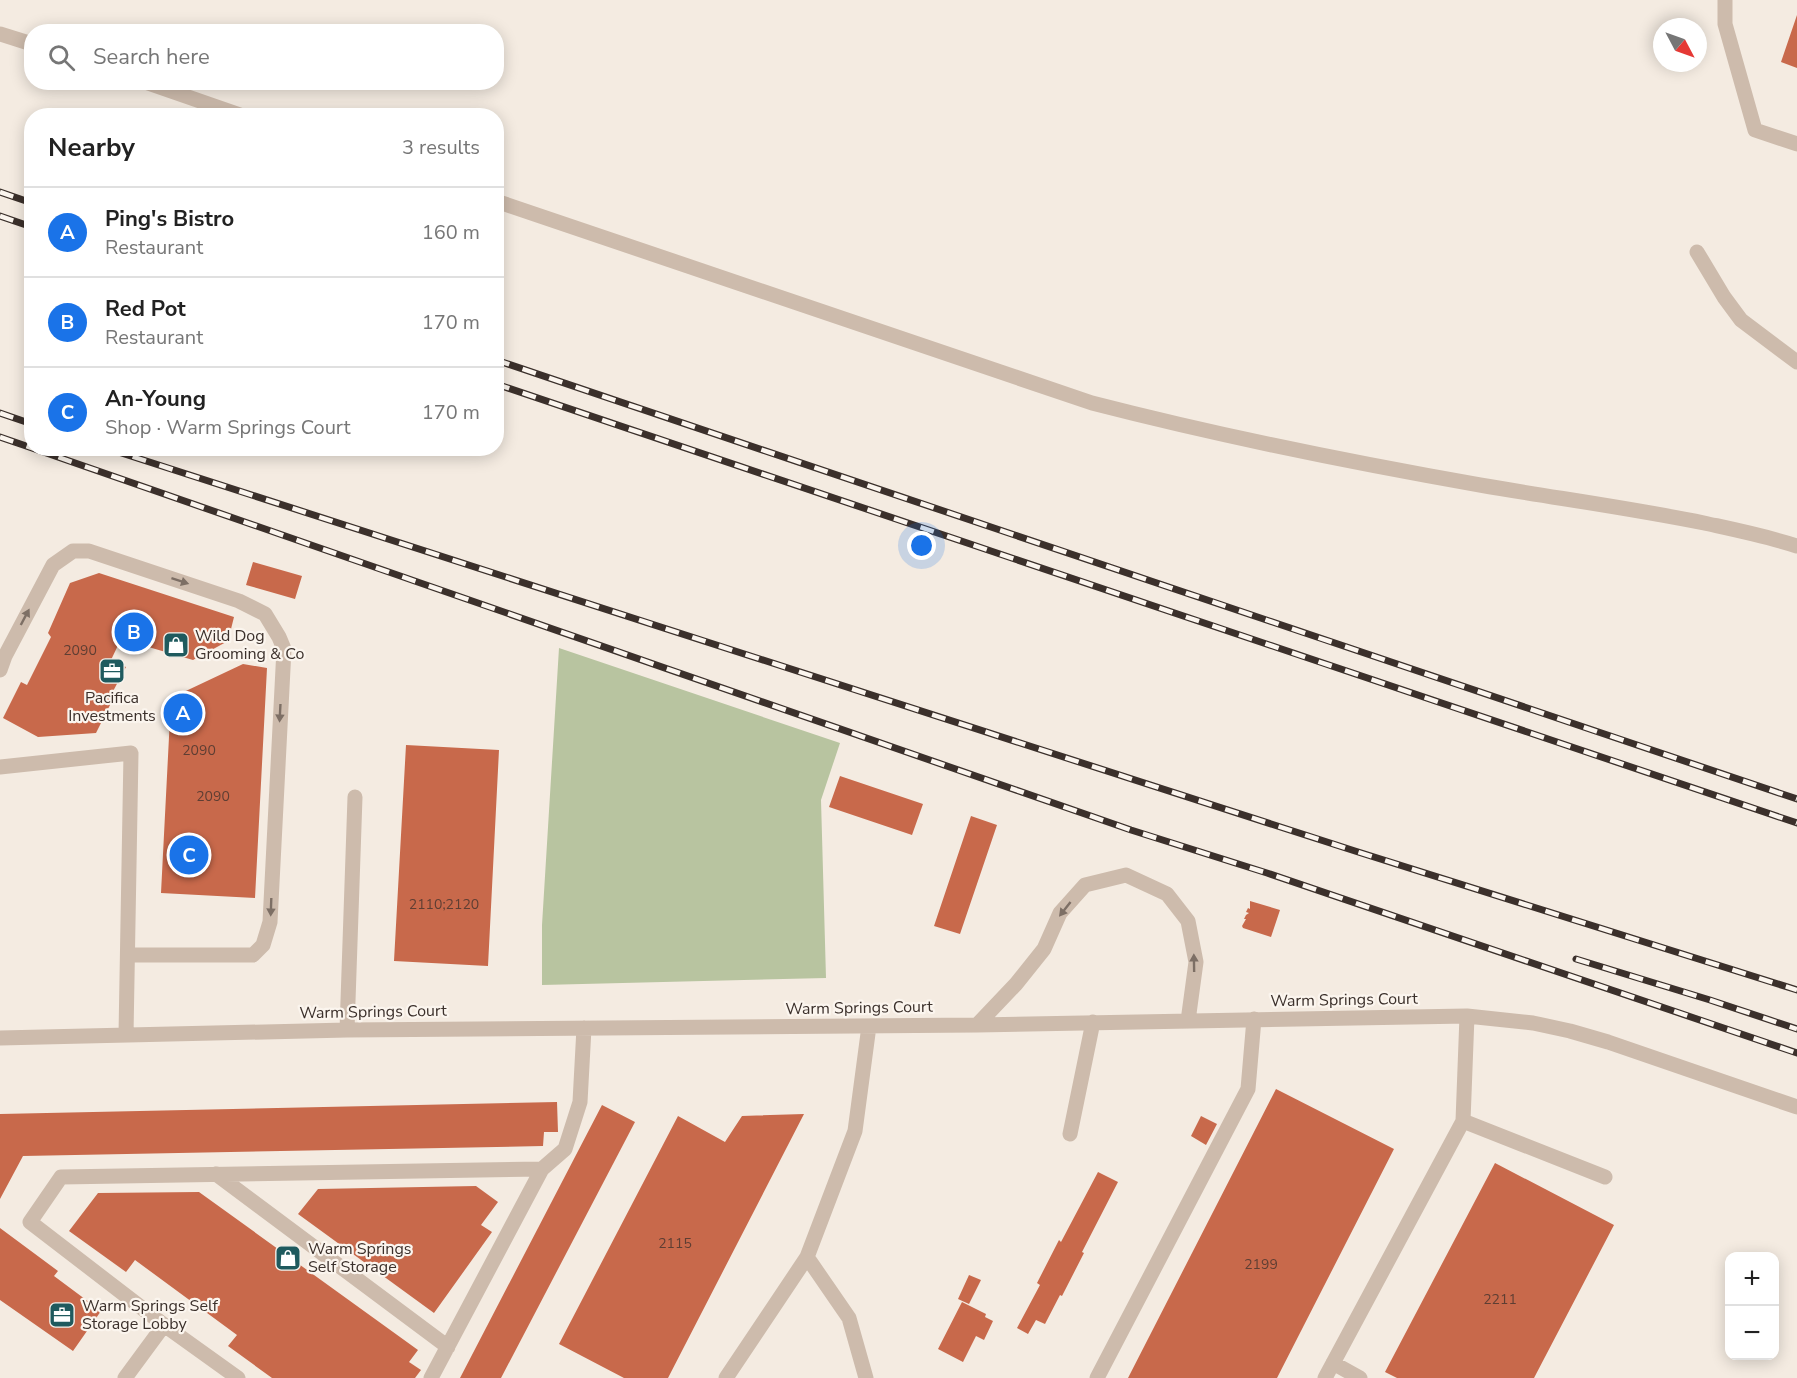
<!DOCTYPE html>
<meta charset="utf-8">
<style>
body{margin:0;font-family:"Nunito Sans",sans-serif;background:#f6f6f6;color:#222}
.controls{position:absolute;right:18px;bottom:18px;display:grid;overflow:hidden;border-radius:12px;box-shadow:0 3px 15px #0003}
.controls button{width:54px;height:54px;display:grid;place-items:center;padding:0;border:0;border-bottom:2px solid #e0e0e0;background:#fff;color:#222;font:30px sans-serif}
.compass{position:absolute;left:1653px;top:18px;width:54px;height:54px;border-radius:50%;background:#fff;box-shadow:0 3px 15px #0003;rotate:131deg}
.you{position:absolute;left:922px;top:546px;width:21px;height:21px;margin:-15px;border:4px solid #fff;border-radius:50%;background:#1a73e8;box-shadow:0 0 0 9px #1a73e833}
.badge{display:grid;place-items:center;width:39px;height:39px;border-radius:50%;background:#1a73e8;color:#fff;font-size:20px;font-weight:700}
.pin{position:absolute;translate:-50% -50%;border:3px solid #fff;box-shadow:0 2px 6px #0006}
.list{margin:0;padding:0;list-style:none}
h2{display:flex;justify-content:space-between;align-items:center;height:78px;margin:0;padding:0 24px;font-size:26px}
h2 small{font-size:20px;font-weight:400;color:#767676}
.list li{display:grid;grid-template-columns:39px 1fr auto;gap:18px;align-items:center;box-sizing:border-box;height:90px;padding:0 24px;border-top:2px solid #e0e0e0}
.list b{display:block;font-size:22px;white-space:nowrap}
.list p{margin:0;font-size:20px;white-space:nowrap;color:#767676}
.list em{font-size:20px;font-style:normal;color:#767676}
.icon{flex:none;width:33px;height:33px;fill:none;stroke:currentColor;stroke-width:2;stroke-linecap:round;stroke-linejoin:round}
.map{position:relative;flex:none;width:1797px;height:1378px;overflow:hidden}
.search{position:absolute;background:#fff;box-shadow:0 3px 15px #0003;left:24px;top:24px;width:480px;height:66px;display:flex;align-items:center;gap:15px;box-sizing:border-box;padding:0 21px;border-radius:24px;color:#767676;font-size:22px}
.panel{position:absolute;background:#fff;box-shadow:0 3px 15px #0003;left:24px;top:108px;width:480px;height:348px;border-radius:24px}
.map>svg:first-child{display:block}
.green{fill:#b8c4a0}
.building{fill:#c8694b}
.lines{fill:none;stroke-linecap:round;stroke-linejoin:round}
.minor{stroke:#cdbbac;stroke-width:15}
.rail-casing{stroke:#3b302b;stroke-width:7}
.rail{stroke:#fbf5ee;stroke-width:4.5;stroke-dasharray:14;stroke-linecap:butt}
.oneway{fill:#7d6f65}
.labels{text-anchor:middle;dominant-baseline:central;stroke-width:4.5;stroke-linejoin:round;paint-order:stroke}
.number-label{font-size:14px;fill:#5e3e33}
.poi-label{font-size:16px;fill:#3b302b;stroke:#fbf5ee;text-anchor:start}
.street-label{font-size:16px;fill:#3b302b;stroke:#fbf5ee}
</style>
<div class="map">
<svg width="1797" height="1378" viewBox="0 0 1797 1378">
<rect width="100%" height="100%" fill="#f4ebe1"/>
<path class="green" d="M559 648 840 743 821 800 826 978 542 985V925Z"/>
<path class="building" d="M1797 15V68L1781 62Z
M253 562 302 576 295 599 246 585Z
M99 573 234 617 228 641 193 660 121 639 111 660 126 667 111 695 114 697 96 733 38 737 3 718 21 682 27 685 51 637 48 633 70 583Z
M243 664 267 668 255 898 161 893 171 698Z
M406 745 499 750 488 966 394 961Z
M840 776 923 804 912 835 829 807Z
M971 816 997 825 960 934 934 926Z
M1250 901 1280 910 1271 937 1243 928 1242 926 1246 919H1244L1246 915 1249 913 1246 912 1248 908 1250 909Z
M1276 1089 1394 1149 1277 1378H1128Z
M557 1102 558 1132H544L543 1146 23 1156 0 1199V1114Z
M602 1105 635 1122 501 1378H460Z
M804 1114 668 1378H624L559 1344 678 1116 725 1142 742 1116Z
M1201 1116 1217 1124 1206 1145 1191 1136Z
M1495 1163 1614 1225 1534 1378H1397L1385 1372Z
M1098 1172 1118 1182 1082 1252 1084 1253 1062 1296 1060 1295 1045 1324 1036 1320 1028 1334 1017 1328 1040 1285 1037 1283 1059 1240 1061 1242Z
M476 1186 498 1202 481 1225 492 1232 434 1313 298 1214 318 1189Z
M199 1192 418 1350 409 1362 421 1370 415 1378H272L228 1346 237 1335 135 1260 126 1272 69 1231 98 1193Z
M0 1228 58 1271 54 1276 101 1311 73 1351 0 1300Z
M969 1275 981 1280 969 1304 958 1299Z
M962 1302 986 1314 985 1317 993 1321 984 1340 976 1336 963 1362 938 1349Z"/>
<g class="lines">
<path class="minor" d="M1725 0V24L1755 130 1797 144
M0 34 32 44
M145 82 243 116
M496 201 1092 403C1220 436 1349 462 1480 485 1555 498 1630 508 1704 523 1736 530 1766 536 1797 546
M1697 252 1724 297 1741 320 1797 362
M0 670 5 656 53 565 73 551H89L239 601 265 614 279 637 284 649 270 922 263 945 253 955H128
M0 767 131 753 126 1035
M1467 1016 1463 1121 1605 1177
M977 1025 1016 984 1044 949 1060 913 1085 885 1126 875 1167 894 1188 921 1196 962 1188 1021
M347 1030 355 797
M0 1038 347 1030 977 1025 1467 1016 1533 1023 1570 1031 1608 1042 1797 1107
M1070 1134 1093 1022
M542 1169 565 1149 580 1102 584 1028
M216 1174 448 1347
M807 1257 849 1318 866 1378
M1333 1363 1360 1378
M125 1378 164 1325
M238 1378 164 1325 30 1222 61 1177 542 1169 431 1378
M726 1378 807 1257 855 1131 869 1026
M1097 1378 1248 1089 1254 1019
M1325 1378 1463 1121"/>
<g class="rail-casing">
<path id="rail" d="M0 192 32 203
M0 216 32 227
M496 360 1797 799
M496 384 1797 823
M0 413 32 424
M0 437 32 448
M32 448 1131 830 1267 873 1797 1053
M106 448 1355 851 1797 990
M1576 959 1710 1000 1797 1029"/>
</g>
<use href="#rail" class="rail"/>
</g>
<defs><path id="oneway-solid" d="M-6-.8H1V-3.2L6.5 0L1 3.2V.8H-6Z" transform="scale(1.5)"/></defs>
<g class="oneway">
<use href="#oneway-solid" transform="translate(180 581) rotate(18)"/>
<use href="#oneway-solid" transform="translate(25 617) rotate(-62)"/>
<use href="#oneway-solid" transform="translate(280 713) rotate(93)"/>
<use href="#oneway-solid" transform="translate(271 907) rotate(92)"/>
<use href="#oneway-solid" transform="translate(1065 909) rotate(128)"/>
<use href="#oneway-solid" transform="translate(1194 963) rotate(-91)"/>
</g>
<defs>
<g id="shop-square" transform="scale(1.35)"><rect x="-9" y="-9" width="18" height="18" rx="4" fill="#1f5a5e" stroke="#fbf5ee"/><path d="M-5-2.5h2.3a2.7 3.5 0 0 1 5.4 0H5L5.5 6h-11ZM-1.5-2.5h3a1.5 2.3 0 0 0-3 0Z" fill="#fff"/></g>
<g id="office-square" transform="scale(1.35)"><rect x="-9" y="-9" width="18" height="18" rx="4" fill="#1f5a5e" stroke="#fbf5ee"/><path d="M-6-3h4V-5.5h4V-3h4V5H-6ZM-1-4.5V-3h2v-1.5ZM-6 0V1H6V0Z" fill="#fff"/></g>
</defs>
<g fill-rule="evenodd">
<use href="#shop-square" x="176" y="645"/>
<use href="#office-square" x="112" y="671"/>
<use href="#shop-square" x="288" y="1258"/>
<use href="#office-square" x="62" y="1315"/>
</g>
<g class="labels">
<g class="number-label">
<text x="80" y="650">2090</text>
<text x="199" y="750">2090</text>
<text x="213" y="796">2090</text>
<text x="444" y="904">2110;2120</text>
<text x="675" y="1243">2115</text>
<text x="1261" y="1264">2199</text>
<text x="1500" y="1299">2211</text>
</g>
<g class="poi-label">
<text x="195" y="636">Wild Dog<tspan x="195" dy="18">Grooming &amp; Co</tspan></text>
<text x="112" y="698" text-anchor="middle">Pacifica<tspan x="112" dy="18">Investments</tspan></text>
<text x="308" y="1249">Warm Springs<tspan x="308" dy="18">Self Storage</tspan></text>
<text x="82" y="1306">Warm Springs Self<tspan x="82" dy="18">Storage Lobby</tspan></text>
</g>
<g class="street-label">
<text transform="translate(1344 1000) rotate(-1)">Warm Springs Court</text>
<text transform="translate(859 1008) rotate(-1)">Warm Springs Court</text>
<text transform="translate(373 1012) rotate(-1)">Warm Springs Court</text>
</g>
</g>
</svg>
<div class="controls">
<button>+</button>
<button>−</button>
</div>
<svg class="compass" viewBox="-18 -18 36 36"><path d="M0-13l5 13h-10z" fill="#e53935"/><path d="M0 13l5-13h-10z" fill="#767676"/></svg>
<div class="you"></div>
<div class="pin badge" style="left:183px;top:713px">A</div>
<div class="pin badge" style="left:134px;top:632px">B</div>
<div class="pin badge" style="left:189px;top:855px">C</div>
<div class="search"><svg class="icon" aria-label="search" viewBox="0 0 24 24"><circle cx="10" cy="10" r="6"/><path d="M15 15l6 6"/></svg>Search here</div>
<section class="panel">
<h2>Nearby<small>3 results</small></h2>
<ul class="list">
<li><span class="badge">A</span><div><b>Ping's Bistro</b><p>Restaurant</p></div><em>160 m</em></li>
<li><span class="badge">B</span><div><b>Red Pot</b><p>Restaurant</p></div><em>170 m</em></li>
<li><span class="badge">C</span><div><b>An-Young</b><p>Shop · Warm Springs Court</p></div><em>170 m</em></li>
</ul>
</section>
</div>
